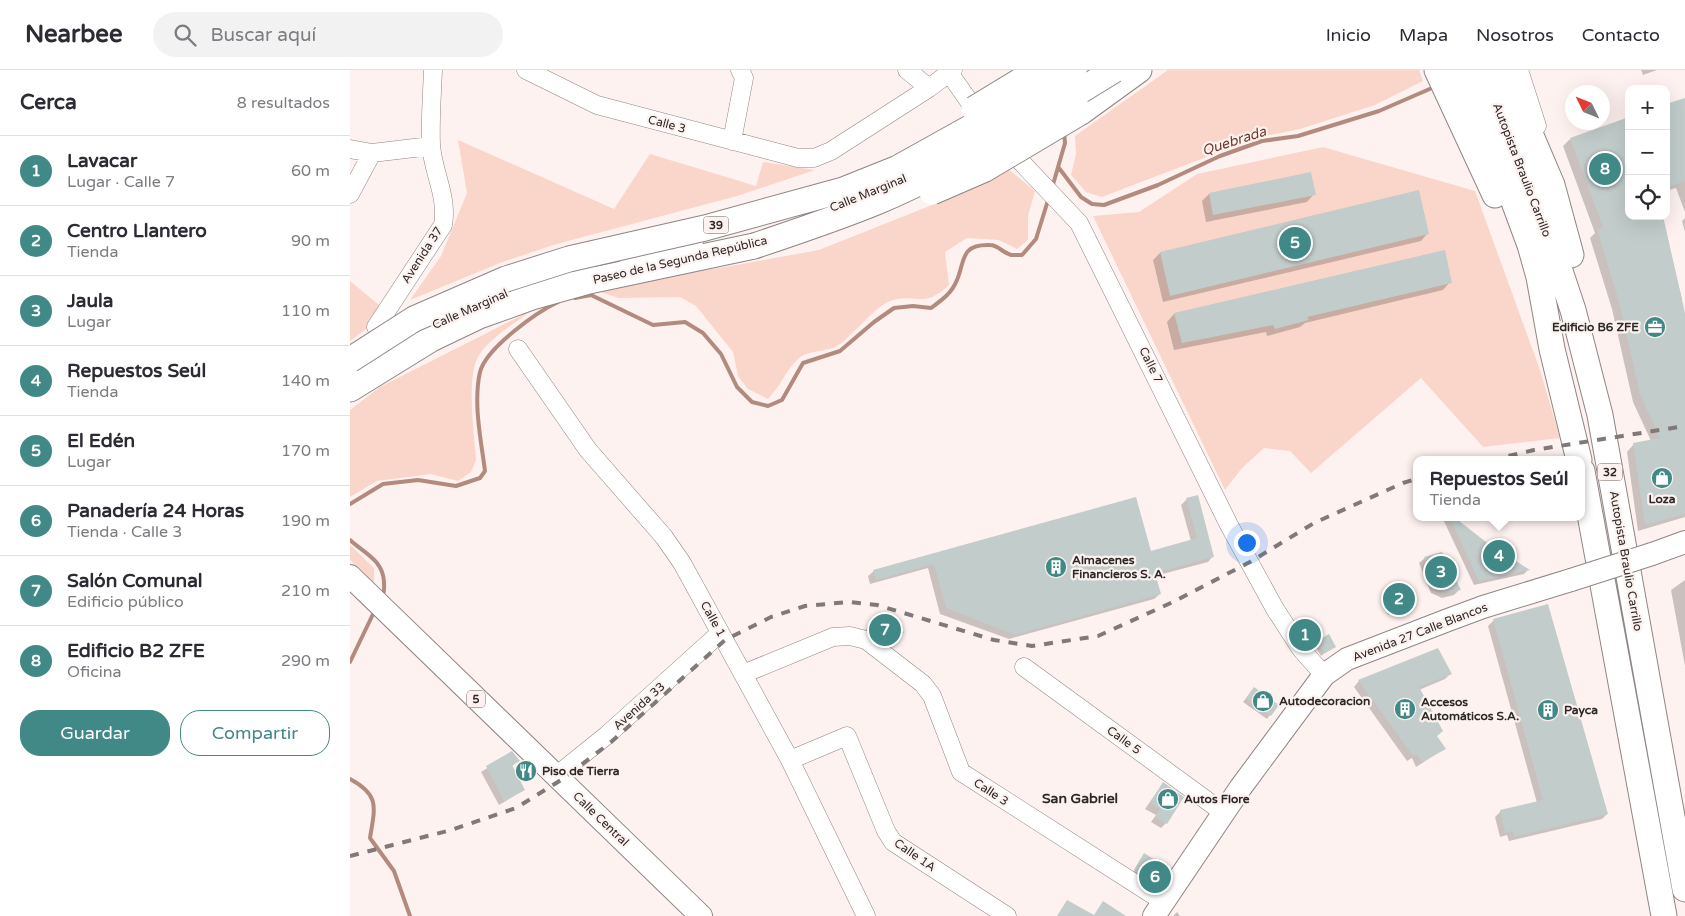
<!DOCTYPE html>
<html lang="es">
<meta charset="utf-8">
<style>
body{margin:0;font-family:"Varela Round",sans-serif;background:#f2f2f3;color:#2b2b33}
.controls{position:absolute;right:15px;top:15px;display:grid;overflow:hidden;border-radius:10px;box-shadow:0 5px 20px #0002}
.controls button{width:45px;height:45px;display:grid;place-items:center;padding:0;border:0;border-bottom:1px solid #e1e1e2;background:#fff;color:#2b2b33;font:25px sans-serif}
.compass{position:absolute;left:1215px;top:15px;width:45px;height:45px;border-radius:50%;background:#fff;box-shadow:0 5px 20px #0002;rotate:313deg}
.you{position:absolute;left:896px;top:472px;width:18px;height:18px;margin:-12px;border:4px solid #fff;border-radius:50%;background:#1a73e8;box-shadow:0 0 0 8px #1a73e833}
.badge{display:grid;place-items:center;width:32px;height:32px;border-radius:50%;background:#418986;color:#fff;font-size:16px;font-weight:700}
.pin{position:absolute;translate:-50% -50%;border:2px solid #fff;box-shadow:0 1px 5px #0006}
.popup{position:absolute;left:1063px;top:386px;width:172px;height:65px;box-sizing:border-box;display:grid;place-content:center;border-radius:10px;background:#fff;filter:drop-shadow(0 1px 4px #0005);font-size:16px;white-space:nowrap;color:#7c7c81}
.popup b{font-size:19px;color:#2b2b33}
.popup::after{content:'';position:absolute;left:50%;top:100%;margin-left:-10px;border:10px solid transparent;border-top-color:#fff}
.list{margin:0;padding:0;list-style:none}
h2{display:flex;justify-content:space-between;align-items:center;height:65px;margin:0;padding:0 20px;font-size:21px}
h2 small{font-size:16px;font-weight:400;color:#7c7c81}
.list li{display:grid;grid-template-columns:32px 1fr auto;gap:15px;align-items:center;box-sizing:border-box;height:70px;padding:0 20px;border-top:1px solid #e1e1e2}
.list b{display:block;font-size:19px;white-space:nowrap}
.list p{margin:0;font-size:16px;white-space:nowrap;color:#7c7c81}
.list em{font-size:16px;font-style:normal;color:#7c7c81}
.actions{display:flex;gap:10px;padding:15px 20px}
.actions a{flex:1;padding:11px 0;border:1px solid #418986;border-radius:20px;text-align:center;font-size:18px;color:#418986}
.actions .main{background:#418986;color:#fff}
.icon{flex:none;width:28px;height:28px;fill:none;stroke:currentColor;stroke-width:2;stroke-linecap:round;stroke-linejoin:round}
.map{position:relative;flex:none;width:1335px;height:846px;overflow:hidden}
header{display:flex;align-items:center;gap:30px;box-sizing:border-box;height:70px;padding:0 25px;background:#fff;border-bottom:1px solid #e1e1e2}
header strong{font-size:24px}
nav{display:flex;gap:28px;margin-inline-start:auto;font-size:18px}
.search{width:350px;height:45px;background:#f2f2f3;display:flex;align-items:center;gap:12px;box-sizing:border-box;padding:0 18px;border-radius:28px;color:#7c7c81;font-size:19px}
main{display:flex}
aside{flex:1;background:#fff}
.map>svg:first-child{display:block}
.green{fill:#fad6ca}
.shadow{fill:#0003}
.lines{fill:none;stroke-linecap:round;stroke-linejoin:round}
.stream{stroke:#b38b7e;stroke-width:4}
.building{fill:#c1cccb}
.minor-casing{stroke:#8f8583;stroke-width:19}
.major-casing{stroke:#8f8583;stroke-width:24}
.highway-casing{stroke:#8f8583;stroke-width:27}
.minor{stroke:#fff;stroke-width:18}
.major{stroke:#fff;stroke-width:22}
.highway{stroke:#fff;stroke-width:25}
.rail{stroke:#807977;stroke-width:4;stroke-dasharray:9 9;stroke-linecap:butt}
.major-bridge-casing{stroke:#8f8583;stroke-width:24;stroke-linecap:butt}
.highway-bridge-casing{stroke:#8f8583;stroke-width:27;stroke-linecap:butt}
.major-bridge{stroke:#fff;stroke-width:22}
.highway-bridge{stroke:#fff;stroke-width:25}
.labels{text-anchor:middle;dominant-baseline:central;stroke-width:4.5;stroke-linejoin:round;paint-order:stroke}
.shield{fill:#fdf2ef;stroke:#6b6563;stroke-width:1}
.shield-label{font-size:11px;font-weight:bold;fill:#2c2827}
.street-label{font-size:12px;fill:#2c2827;stroke:#fdf2ef}
.poi-label{font-size:12px;font-weight:bold;fill:#2c2827;stroke:#fdf2ef;text-anchor:start}
.water-label{font-size:14px;font-style:italic;fill:#703826;stroke:#fdf2ef}
.neighbourhood-label{font-size:14px;font-weight:bold;fill:#2c2827;stroke:#fdf2ef}
</style>
<header>
<strong>Nearbee</strong>
<div class="search"><svg class="icon" aria-label="search" viewBox="0 0 24 24"><circle cx="10" cy="10" r="6"/><path d="M15 15l6 6"/></svg>Buscar aquí</div>
<nav><a>Inicio</a><a>Mapa</a><a>Nosotros</a><a>Contacto</a></nav>
</header>
<main>
<aside>
<h2>Cerca<small>8 resultados</small></h2>
<ul class="list">
<li><span class="badge">1</span><div><b>Lavacar</b><p>Lugar · Calle 7</p></div><em>60 m</em></li>
<li><span class="badge">2</span><div><b>Centro Llantero</b><p>Tienda</p></div><em>90 m</em></li>
<li><span class="badge">3</span><div><b>Jaula</b><p>Lugar</p></div><em>110 m</em></li>
<li><span class="badge">4</span><div><b>Repuestos Seúl</b><p>Tienda</p></div><em>140 m</em></li>
<li><span class="badge">5</span><div><b>El Edén</b><p>Lugar</p></div><em>170 m</em></li>
<li><span class="badge">6</span><div><b>Panadería 24 Horas</b><p>Tienda · Calle 3</p></div><em>190 m</em></li>
<li><span class="badge">7</span><div><b>Salón Comunal</b><p>Edificio público</p></div><em>210 m</em></li>
<li><span class="badge">8</span><div><b>Edificio B2 ZFE</b><p>Oficina</p></div><em>290 m</em></li>
</ul>
<div class="actions"><a class="main">Guardar</a><a>Compartir</a></div>
</aside>
<div class="map">
<svg width="1335" height="846" viewBox="0 0 1335 846">
<rect width="100%" height="100%" fill="#fdf2ef"/>
<path class="green" d="M818 0H1069L1073 11 1025 35 950 59 906 68 752 127 736 122 721 105 726 84 725 66Z
M108 70 264 139 300 84 406 116 413 92 465 100 387 126 203 175 150 193 60 230 91 186 117 123Z
M973 77 1125 121 1190 300 1210 368 1133 377 1071 308 961 403 940 381 914 378 892 398 875 420 743 146 789 142 847 104Z
M658 99 685 121 678 146V170L667 179 649 170 617 168 595 182 599 215C573 240 566 222 540 231 524 237 503 266 487 276 476 282 457 280 448 289 436 300 430 317 418 329L398 319 388 306 383 282 346 236 330 227 269 228 238 218 375 197 469 180 582 135Z
M0 211 34 239 24 253 0 271Z
M182 240C167 252 135 271 127 289 117 310 124 365 126 390L121 402 108 411 81 404 27 411 0 427V340L30 317Z
M0 475 24 498V513L0 490Z"/>
<path class="shadow" d="M1291 0H1307L1293 5Z
M1335 29V142L1326 118 1316 121V36Z
M1220 69 1279 146H1311L1331 225 1335 251V447L1288 461 1277 382 1284 374 1301 371 1283 332 1262 239 1240 168 1245 163 1213 76Z
M859 124H964L957 132 856 152 852 131Z
M1335 148V162L1332 151Z
M1078 163 1071 171 813 232 803 190 810 183Z
M1094 181 1100 212 1093 220 955 253 950 257 917 266 916 262 824 280 817 252 824 244Z
M785 429 800 482 841 471 831 435 837 429 863 486 858 492 805 506 810 524 804 529 659 569 590 544 578 498 520 514 518 506 524 501Z
M1092 447H1102L1136 473 1178 500 1174 504 1124 515Z
M1075 488 1109 520 1104 525 1092 528 1081 523 1069 493Z
M1335 510V596L1321 520Z
M1035 527 1063 532 1038 545 1031 530Z
M528 544 542 576 539 579 514 562Z
M1144 550 1257 744 1252 749 1159 771 1157 765 1150 767 1145 747 1151 741 1187 733 1138 556Z
M955 551 967 572 978 566 985 576 971 586 963 573 958 577 945 559Z
M1100 604 1095 609 1069 620 1086 667 1094 679 1066 697 1062 688 1057 691 1004 617 1009 611Z
M901 622 920 645 917 649 893 632Z
M162 683 168 691 161 697 174 720 149 735 131 702Z
M813 713 816 753 811 758 801 752 806 745 795 739Z
M791 788 807 815 804 818 782 804Z
M827 842 830 846H823Z"/>
<g class="lines">
<path class="stream" d="M709 98 731 127 742 134 754 135 808 115 870 86 912 71 948 66 1029 41 1082 18
M702 118 715 73 714 62
M225 228 241 225 303 255 335 252 353 263 371 284 387 317 402 332 418 336 432 330 453 293 490 281 524 252 544 238 563 236 581 238C592 230 602 223 607 210 615 191 610 174 640 175 648 175 653 183 661 185 664 185 669 185 672 185L686 169 699 127
M0 434 33 414 68 410 106 416 130 408 135 401C131 370 123 333 130 302 136 278 187 242 208 232
M0 470C14 483 33 490 34 512 34 517 35 522 32 527
M0 592 25 540
M0 709C30 725 25 737 20 768L44 801 60 846"/>
</g>
<path class="building" d="M1335 28V111L1316 118V34Z
M1279 47V146H1313L1335 243V444L1295 455 1283 373 1310 368 1290 324 1269 232 1247 159 1253 157 1220 68Z
M961 102 966 125 863 145 859 123Z
M1069 120 1079 164 820 226 810 182Z
M1095 180 1102 213 957 247 959 250 925 259 923 255 832 273 824 243Z
M848 425 864 487 805 503 811 524 665 565 596 538 584 494 526 510 523 500 786 427 801 481 847 468 836 428Z
M1099 447H1104L1136 472 1180 500 1129 511Z
M1092 482 1111 520 1098 523 1086 518 1074 487Z
M1057 516 1064 532 1042 543 1034 526Z
M1198 534 1258 744 1164 767 1163 761 1155 763 1150 740 1193 730 1143 549Z
M528 543 554 562 543 577 517 558Z
M956 549 967 571 962 575 948 554Z
M979 564 986 577 975 583 967 571Z
M1088 578 1102 604 1069 617 1093 661 1087 666 1096 679 1072 692 1067 684 1063 686 1008 610Z
M904 617 929 635 921 646 896 628Z
M162 681 170 691 162 695 175 720 154 731 136 696Z
M813 712 834 727 817 754 805 747 810 739 800 733Z
M794 783 818 798 808 816 784 800Z
M717 830 744 845 753 831 776 846H707Z"/>
<g class="lines">
<g class="minor-casing">
<path id="minor" d="M176 0 247 35 448 88H464L481 81 579 18 603 0
M557 0 579 18
M1169 0 1187 56
M600 4 630 47
M714 12 739 0
M382 71 394 8 390 0
M656 76 729 153 879 455 925 539 951 579 974 605
M0 79 22 83 81 76
M0 124 22 83
M279 190 344 172
M176 215 236 200
M26 257 93 155C98 126 83 103 81 75 80 50 82 25 83 0
M168 279 238 380 314 467 332 493 440 690 516 846
M0 304 59 268
M674 597 874 743
M393 604 483 567 500 566 516 570 573 614 582 626 611 702 814 832
M440 690 497 666 536 761 543 772 657 846
M206 706 257 665 370 563"/>
</g>
<g class="major-casing">
<path id="major" d="M1302 484 1335 472
M0 506 351 846
M804 846 891 717 974 605 997 589 1098 550 1133 537 1221 510"/>
</g>
<g class="highway-casing">
<path id="highway" d="M1087 0 1145 125
M1109 0 1144 78 1180 175 1189 207 1202 279 1229 390
M1131 0 1166 80 1192 147 1223 240 1250 345 1335 819
M1153 0 1202 115 1221 185
M731 42 789 0
M0 319 81 269 129 246 182 227 239 211 404 176
M1232 401 1314 846"/>
</g>
<use href="#minor" class="minor"/>
<use href="#major" class="major"/>
<use href="#highway" class="highway"/>
<path class="rail" d="M1141 390 1184 380 1335 356
M0 786 101 760 166 738 211 710 260 673 375 570 421 547 455 536 499 532 527 535 644 570 682 576 748 566 823 532 900 492 964 453 1053 413 1066 409"/>
<g class="major-bridge-casing">
<path id="major-bridge" d="M1221 510 1302 484"/>
</g>
<g class="highway-bridge-casing">
<path id="highway-bridge" d="M624 39 688 0
M582 122 635 99 731 42
M404 176C446 162 488 148 529 131 611 96 688 47 764 0
M0 290 64 249 156 209 219 189 355 158 493 120 548 98 724 0"/>
</g>
<use href="#major-bridge" class="major-bridge"/>
<use href="#highway-bridge" class="highway-bridge"/>
</g>
<defs>
<g id="office-disc" transform="scale(1.125)"><circle r="9.5" fill="#418986" stroke="#fdf2ef"/><path d="M-6-3h4V-5.5h4V-3h4V5H-6ZM-1-4.5V-3h2v-1.5ZM-6 0V1H6V0Z" fill="#fff"/></g>
<g id="shop-disc" transform="scale(1.125)"><circle r="9.5" fill="#418986" stroke="#fdf2ef"/><path d="M-5-2.5h2.3a2.7 3.5 0 0 1 5.4 0H5L5.5 6h-11ZM-1.5-2.5h3a1.5 2.3 0 0 0-3 0Z" fill="#fff"/></g>
<g id="building-disc" transform="scale(1.125)"><circle r="9.5" fill="#418986" stroke="#fdf2ef"/><path d="M-4-6H4V6H1V3H-1V6H-4ZM-2.5-4.3h1.7v1.8h-1.7ZM.8-4.3h1.7v1.8H.8ZM-2.5-1h1.7V.8h-1.7ZM.8-1h1.7V.8H.8Z" fill="#fff"/></g>
<g id="restaurant-disc" transform="scale(1.125)"><circle r="9.5" fill="#418986" stroke="#fdf2ef"/><path d="M-5-6h1v4h1v-4h1v4h1v-4h1v5L-1.5 .5V6h-2V.5L-5-1ZM5-6V6H3V1.5H1.5Q1.5-4 5-6Z" fill="#fff"/></g>
</defs>
<g fill-rule="evenodd">
<use href="#office-disc" x="1305" y="257"/>
<use href="#shop-disc" x="1312" y="408"/>
<use href="#building-disc" x="706" y="497"/>
<use href="#shop-disc" x="913" y="631"/>
<use href="#building-disc" x="1055" y="639"/>
<use href="#building-disc" x="1198" y="640"/>
<use href="#restaurant-disc" x="176" y="701"/>
<use href="#shop-disc" x="818" y="729"/>
</g>
<g class="labels">
<g class="shield">
<rect x="353.5" y="146.5" width="25" height="17" rx="4"/>
<rect x="1247.5" y="393.5" width="25" height="17" rx="4"/>
<rect x="117" y="620.5" width="18" height="17" rx="4"/>
</g>
<g class="shield-label">
<text x="366" y="155">39</text>
<text x="1260" y="402">32</text>
<text x="126" y="629">5</text>
</g>
<g class="street-label">
<text transform="translate(317 54) rotate(15)">Calle 3</text>
<text transform="translate(1172 100) rotate(69)">Autopista Braulio Carrillo</text>
<text transform="translate(518 123) rotate(-22)">Calle Marginal</text>
<text transform="translate(72 185) rotate(-57)">Avenida 37</text>
<text transform="translate(330 190) rotate(-13)">Paseo de la Segunda República</text>
<text transform="translate(120 239) rotate(-24)">Calle Marginal</text>
<text transform="translate(801 295) rotate(64)">Calle 7</text>
<text transform="translate(1276 491) rotate(80)">Autopista Braulio Carrillo</text>
<text transform="translate(363 549) rotate(61)">Calle 1</text>
<text transform="translate(1070 562) rotate(-21)">Avenida 27 Calle Blancos</text>
<text transform="translate(289 636) rotate(-42)">Avenida 33</text>
<text transform="translate(774 670) rotate(36)">Calle 5</text>
<text transform="translate(641 722) rotate(33)">Calle 3</text>
<text transform="translate(251 749) rotate(44)">Calle Central</text>
<text transform="translate(565 785) rotate(35)">Calle 1A</text>
</g>
<g class="poi-label">
<text x="1289" y="257" text-anchor="end">Edificio B6 ZFE</text>
<text x="1312" y="429" text-anchor="middle">Loza</text>
<text x="722" y="490">Almacenes<tspan x="722" dy="14">Financieros S. A.</tspan></text>
<text x="929" y="631">Autodecoracion</text>
<text x="1071" y="632">Accesos<tspan x="1071" dy="14">Automáticos S.A.</tspan></text>
<text x="1214" y="640">Payca</text>
<text x="192" y="701">Piso de Tierra</text>
<text x="834" y="729">Autos Flore</text>
</g>
<g class="water-label">
<text transform="translate(884 71) rotate(-18)">Quebrada</text>
</g>
<g class="neighbourhood-label">
<text x="730" y="728">San Gabriel</text>
</g>
</g>
</svg>
<div class="controls">
<button>+</button>
<button>−</button>
<button><svg class="icon" aria-label="locate" viewBox="0 0 24 24"><circle cx="12" cy="12" r="6"/><path d="M12 2v4M12 18v4M2 12h4M18 12h4"/></svg></button>
</div>
<svg class="compass" viewBox="-18 -18 36 36"><path d="M0-13l5 13h-10z" fill="#e53935"/><path d="M0 13l5-13h-10z" fill="#7c7c81"/></svg>
<div class="you"></div>
<div class="pin badge" style="left:955px;top:565px">1</div>
<div class="pin badge" style="left:1049px;top:529px">2</div>
<div class="pin badge" style="left:1091px;top:502px">3</div>
<div class="pin badge" style="left:1149px;top:486px">4</div>
<div class="popup"><b>Repuestos Seúl</b>Tienda</div>
<div class="pin badge" style="left:945px;top:173px">5</div>
<div class="pin badge" style="left:805px;top:807px">6</div>
<div class="pin badge" style="left:535px;top:560px">7</div>
<div class="pin badge" style="left:1255px;top:99px">8</div>
</div>
</main>
